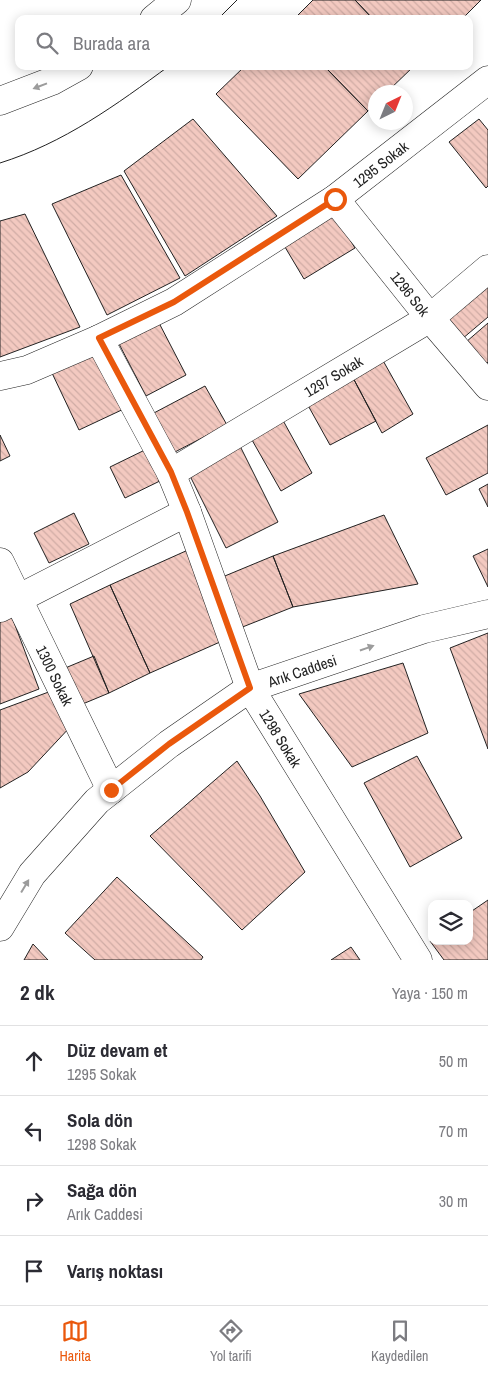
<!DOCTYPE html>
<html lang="tr">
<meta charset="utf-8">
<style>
body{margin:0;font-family:"Archivo Narrow",sans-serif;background:#f2f2f3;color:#2b2b33}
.controls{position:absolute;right:15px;bottom:15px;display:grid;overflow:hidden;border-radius:10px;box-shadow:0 2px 12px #0003}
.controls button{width:45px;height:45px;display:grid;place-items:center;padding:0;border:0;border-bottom:1px solid #e1e1e2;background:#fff;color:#2b2b33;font:25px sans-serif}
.compass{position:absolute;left:368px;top:85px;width:45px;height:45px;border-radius:50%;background:#fff;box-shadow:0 2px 12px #0003;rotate:43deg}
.stop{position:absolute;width:15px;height:15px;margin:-11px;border:4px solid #ea580c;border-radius:50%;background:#fff}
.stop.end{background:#ea580c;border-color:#fff;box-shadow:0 1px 5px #0008}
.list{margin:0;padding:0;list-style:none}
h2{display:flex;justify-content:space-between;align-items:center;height:65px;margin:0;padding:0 20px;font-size:21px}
h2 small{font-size:16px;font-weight:400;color:#7c7c81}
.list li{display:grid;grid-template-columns:32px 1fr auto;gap:15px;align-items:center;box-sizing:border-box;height:70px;padding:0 20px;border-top:1px solid #e1e1e2}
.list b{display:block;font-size:19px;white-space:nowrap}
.list p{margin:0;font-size:16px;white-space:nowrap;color:#7c7c81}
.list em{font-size:16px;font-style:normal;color:#7c7c81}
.icon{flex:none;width:28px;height:28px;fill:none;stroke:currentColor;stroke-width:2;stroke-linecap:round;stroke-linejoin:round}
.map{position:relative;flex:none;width:488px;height:960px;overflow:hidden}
.search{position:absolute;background:#fff;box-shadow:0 2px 12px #0003;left:15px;right:15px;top:15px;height:55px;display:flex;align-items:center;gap:12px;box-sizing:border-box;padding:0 18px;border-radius:10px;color:#7c7c81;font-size:19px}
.sheet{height:345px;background:#fff}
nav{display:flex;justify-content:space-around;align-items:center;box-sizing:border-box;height:70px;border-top:1px solid #e1e1e2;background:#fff;font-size:14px;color:#7c7c81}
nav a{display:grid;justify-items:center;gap:2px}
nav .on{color:#ea580c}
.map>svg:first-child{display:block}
.building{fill:url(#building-back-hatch);stroke:#222}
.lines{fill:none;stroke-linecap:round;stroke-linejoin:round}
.minor-casing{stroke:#222;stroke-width:29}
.minor{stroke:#fff;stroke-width:28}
.tram{stroke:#222;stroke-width:1}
.oneway{fill:#9c9c9c}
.route{stroke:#ea580c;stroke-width:6}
.labels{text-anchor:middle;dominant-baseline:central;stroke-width:4;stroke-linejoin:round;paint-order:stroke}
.street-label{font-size:15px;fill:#222;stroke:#fff}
</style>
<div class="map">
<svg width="488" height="960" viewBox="0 0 488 960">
<defs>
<pattern id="building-back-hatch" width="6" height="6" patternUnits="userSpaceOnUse" patternTransform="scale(1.25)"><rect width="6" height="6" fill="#f3c9c0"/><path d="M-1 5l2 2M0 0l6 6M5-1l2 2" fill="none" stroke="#d0aca5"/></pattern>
</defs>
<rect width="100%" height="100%" fill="#fff"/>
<path class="building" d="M313 0H355L373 19H294Z
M355 0H481L462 19H373Z
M245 66H324L368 111 298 179 216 94Z
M324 66H414L387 92H376V104L368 111Z
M193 119 277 216 185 276 124 171Z
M479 119 488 130V186L486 188 449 142Z
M121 175 180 278 107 315 52 204Z
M333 212 355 248 304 279 282 242Z
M25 214 80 327 0 357V221Z
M483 282 488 287V317L462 339 443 316Z
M158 321 186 375 146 396 118 342Z
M488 323V362L486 364 466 342Z
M100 350 128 407 79 430 52 373Z
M381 357 413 414 382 433 351 374Z
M351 374 376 421 330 445 305 400Z
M205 386 227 425 173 453 152 414Z
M280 415 312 473 281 491 248 433Z
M488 425V473L446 495 426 458Z
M0 435 10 456 0 461Z
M238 442 278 522 226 548 186 468Z
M151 447 166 478 125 498 110 467Z
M488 484V507L479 489Z
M74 513 89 544 49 563 34 533Z
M384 515 418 584 293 607 273 556Z
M488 549V587L473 556Z
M188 550 229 638 150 673 110 585Z
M273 556 293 607 240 628 220 578Z
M110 585 150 673 109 693 70 604Z
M12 617 39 689 0 704V622Z
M488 633V749L450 648Z
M94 656 109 693 73 708 58 671Z
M403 663 428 733 352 767 299 694Z
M54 690 72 725 28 772 0 788V710Z
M417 756 462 838 410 867 364 783Z
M237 761 260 796 305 872 242 930 150 836Z
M117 877 203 957 201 960H95L65 933Z
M488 900V960H444L430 941 432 940V941H469V913Z
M33 944 48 960H24Z
M351 947 360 960H331Z"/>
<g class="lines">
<g class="minor-casing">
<g id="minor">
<path d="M154 19 177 0"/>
<path d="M0 101 52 81 79 66"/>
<path id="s1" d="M335 199 430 318 488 386"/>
<path id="s2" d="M99 339 171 473 187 512 250 688 418 960"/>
<path id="s3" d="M0 376 27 370 99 339 174 302 335 199 488 80"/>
<path id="s4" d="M171 473 430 318 488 269"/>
<path id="s5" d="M0 562 111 790"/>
<path d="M0 608 187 512"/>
<path id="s6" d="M0 927 32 874 97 801 169 744 250 688 424 629 488 614"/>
</g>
</g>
<use href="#minor" class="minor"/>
<path class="tram" d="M218 19 237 0
M0 163C64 143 116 105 169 66"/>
</g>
<defs><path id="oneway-solid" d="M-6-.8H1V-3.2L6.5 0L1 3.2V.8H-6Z" transform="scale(1.25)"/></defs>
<g class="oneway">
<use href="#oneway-solid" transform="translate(40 86) rotate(159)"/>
<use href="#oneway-solid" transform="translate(367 648) rotate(-19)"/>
<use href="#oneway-solid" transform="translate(25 886) rotate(-59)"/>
</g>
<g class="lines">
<path class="route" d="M111 790 169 744 250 688 187 512 171 472 99 338 174 302 335 199"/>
</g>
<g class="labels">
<g class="street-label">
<text stroke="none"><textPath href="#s3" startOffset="438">1295 Sokak</textPath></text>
<text stroke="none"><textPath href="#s1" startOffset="121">1296 Sok</textPath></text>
<text stroke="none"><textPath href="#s4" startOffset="189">1297 Sokak</textPath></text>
<text stroke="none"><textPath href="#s6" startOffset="405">Arık Caddesi</textPath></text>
<text stroke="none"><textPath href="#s5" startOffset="126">1300 Sokak</textPath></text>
<text stroke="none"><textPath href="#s2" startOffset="440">1298 Sokak</textPath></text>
</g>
</g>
</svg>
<div class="controls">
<button><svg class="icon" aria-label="layers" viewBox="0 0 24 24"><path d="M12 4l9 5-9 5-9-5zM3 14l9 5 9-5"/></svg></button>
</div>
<svg class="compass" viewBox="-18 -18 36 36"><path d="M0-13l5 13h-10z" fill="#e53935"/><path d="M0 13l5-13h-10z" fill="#7c7c81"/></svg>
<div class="stop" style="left:335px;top:199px"></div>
<div class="stop end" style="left:111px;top:790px"></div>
<div class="search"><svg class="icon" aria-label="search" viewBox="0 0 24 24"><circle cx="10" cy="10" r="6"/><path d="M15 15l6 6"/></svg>Burada ara</div>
</div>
<section class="sheet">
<h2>2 dk<small>Yaya · 150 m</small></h2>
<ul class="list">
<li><svg class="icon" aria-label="ahead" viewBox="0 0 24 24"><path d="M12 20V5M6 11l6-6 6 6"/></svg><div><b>Düz devam et</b><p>1295 Sokak</p></div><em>50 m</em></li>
<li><svg class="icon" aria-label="left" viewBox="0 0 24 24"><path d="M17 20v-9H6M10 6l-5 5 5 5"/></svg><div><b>Sola dön</b><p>1298 Sokak</p></div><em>70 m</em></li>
<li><svg class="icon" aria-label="right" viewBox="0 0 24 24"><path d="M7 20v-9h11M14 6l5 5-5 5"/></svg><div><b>Sağa dön</b><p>Arık Caddesi</p></div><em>30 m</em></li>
<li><svg class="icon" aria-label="arrive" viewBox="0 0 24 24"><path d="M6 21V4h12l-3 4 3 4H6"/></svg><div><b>Varış noktası</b></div></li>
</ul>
</section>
<nav>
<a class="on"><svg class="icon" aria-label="map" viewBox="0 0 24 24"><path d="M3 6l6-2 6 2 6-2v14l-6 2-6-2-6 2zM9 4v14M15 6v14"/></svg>Harita</a>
<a><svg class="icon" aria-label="directions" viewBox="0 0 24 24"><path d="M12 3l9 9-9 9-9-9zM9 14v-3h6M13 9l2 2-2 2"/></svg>Yol tarifi</a>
<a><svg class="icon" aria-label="saved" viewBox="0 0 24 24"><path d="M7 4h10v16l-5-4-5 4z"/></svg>Kaydedilen</a>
</nav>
